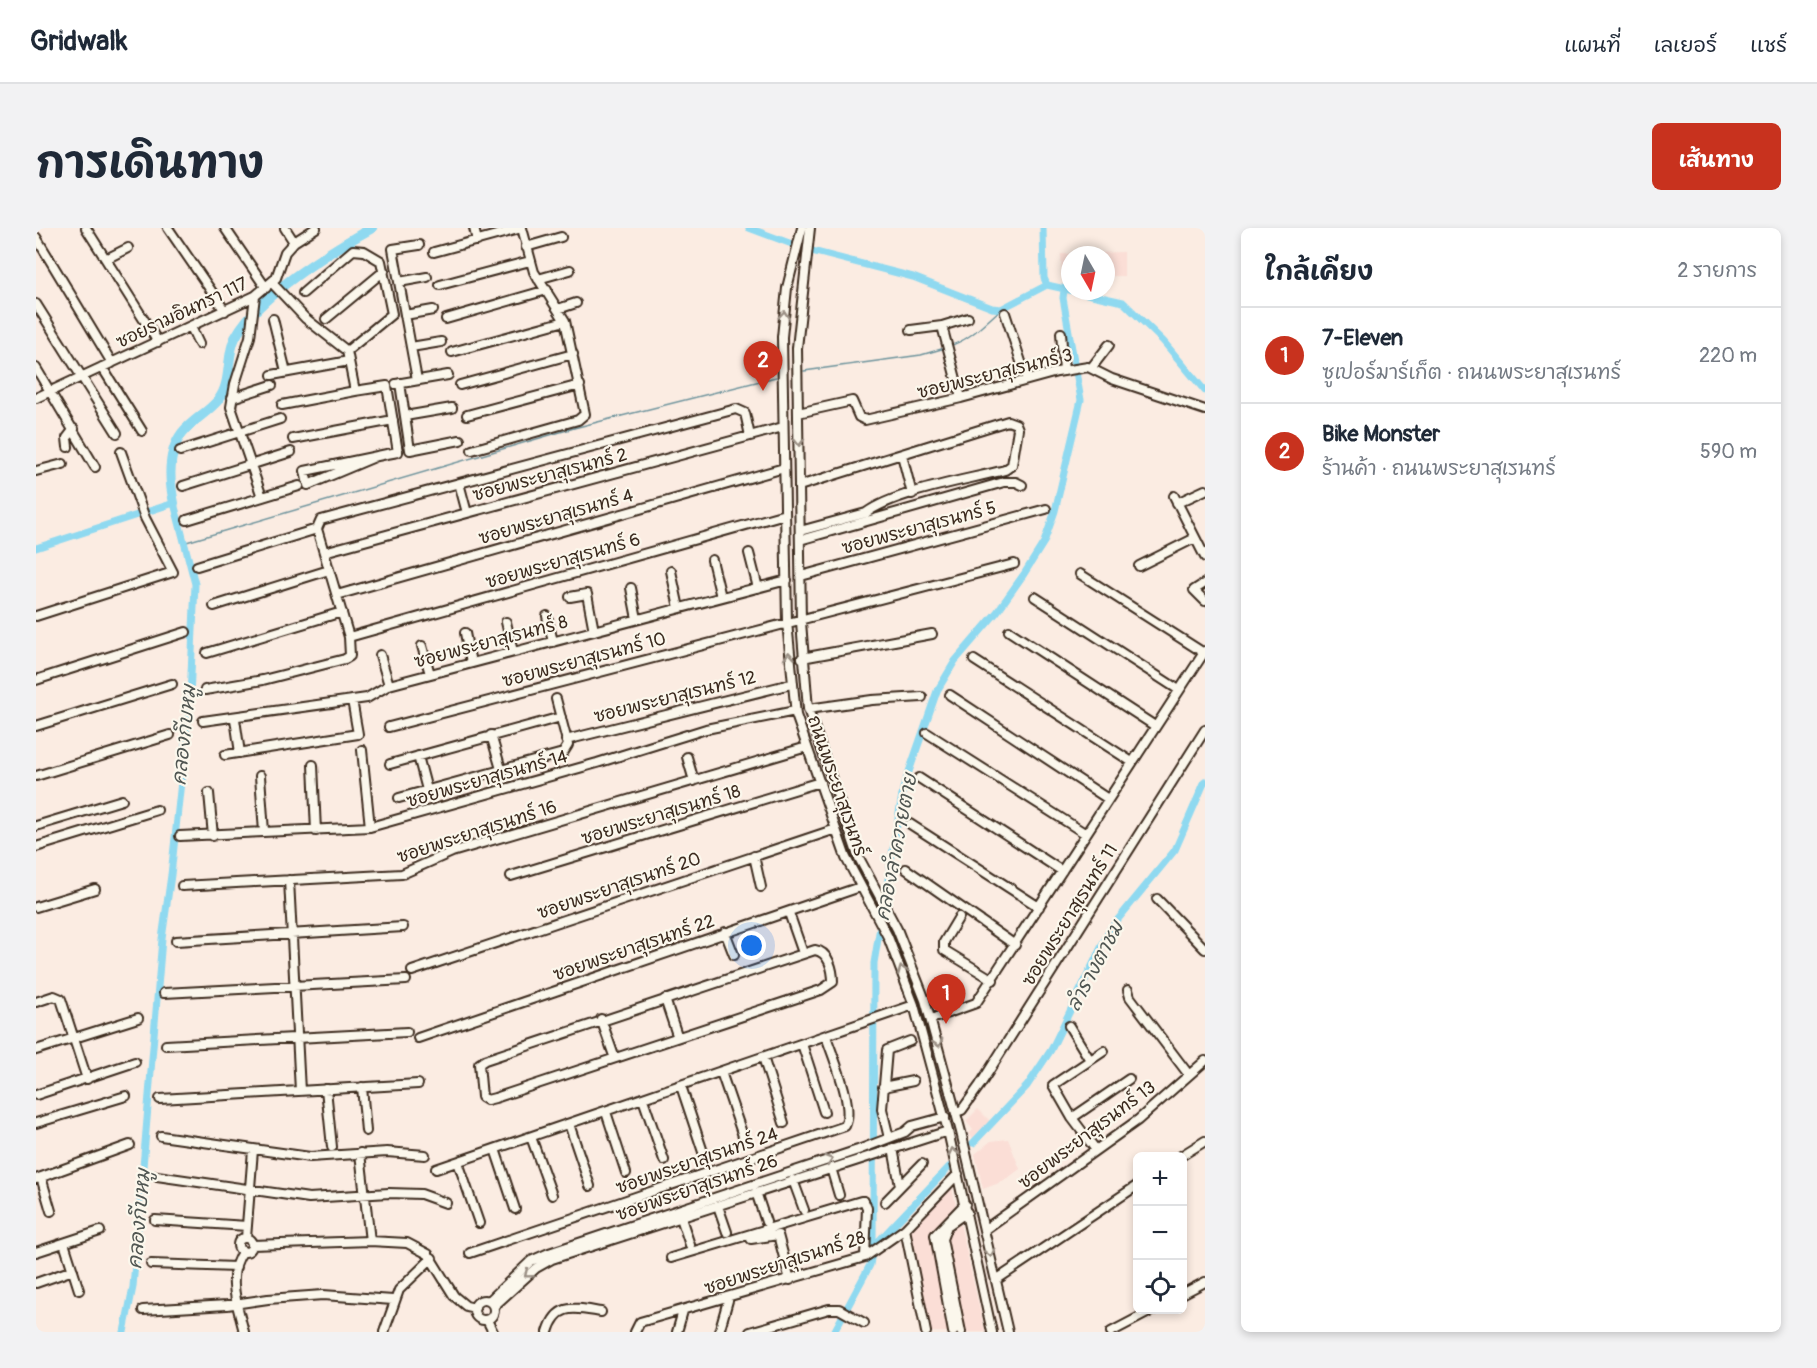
<!DOCTYPE html>
<html lang="th">
<meta charset="utf-8">
<style>
body{margin:0;font-family:Pangolin,"Playpen Sans Thai",sans-serif;background:#f2f2f3;color:#1f2937}
.controls{position:absolute;right:18px;bottom:18px;display:grid;overflow:hidden;border-radius:9px;box-shadow:0 3px 9px #0003}
.controls button{width:54px;height:54px;display:grid;place-items:center;padding:0;border:0;border-bottom:2px solid #e0e1e3;background:#fff;color:#1f2937;font:30px sans-serif}
.compass{position:absolute;left:1025px;top:18px;width:54px;height:54px;border-radius:50%;background:#fff;box-shadow:0 3px 9px #0003;rotate:171deg}
.you{position:absolute;left:716px;top:718px;width:21px;height:21px;margin:-15px;border:4px solid #fff;border-radius:50%;background:#1a73e8;box-shadow:0 0 0 9px #1a73e833}
.badge{display:grid;place-items:center;width:39px;height:39px;border-radius:50%;background:#c8321e;color:#fff;font-size:20px;font-weight:700}
.pin{position:absolute;translate:-50% -50px;filter:drop-shadow(0 2px 3px #0008)}
.pin::after{content:'';position:absolute;top:32px;width:21px;height:18px;background:inherit;clip-path:polygon(0 0,100% 0,50% 100%)}
.list{margin:0;padding:0;list-style:none}
h2{display:flex;justify-content:space-between;align-items:center;height:78px;margin:0;padding:0 24px;font-size:26px}
h2 small{font-size:20px;font-weight:400;color:#747a83}
.list li{display:grid;grid-template-columns:39px 1fr auto;gap:18px;align-items:center;box-sizing:border-box;height:96px;padding:0 24px;border-top:2px solid #e0e1e3}
.list b{display:block;font-size:22px;white-space:nowrap}
.list p{margin:0;font-size:20px;white-space:nowrap;color:#747a83}
.list em{font-size:20px;font-style:normal;color:#747a83}
.icon{flex:none;width:33px;height:33px;fill:none;stroke:currentColor;stroke-width:2;stroke-linecap:round;stroke-linejoin:round}
.map{position:relative;flex:none;width:1169px;height:1104px;overflow:hidden;border-radius:9px}
header{display:flex;align-items:center;gap:36px;box-sizing:border-box;height:84px;padding:0 30px;background:#fff;border-bottom:2px solid #e0e1e3}
header strong{font-size:28px}
nav{display:flex;gap:33px;margin-inline-start:auto;font-size:21px}
.intro{display:flex;align-items:center;justify-content:space-between;box-sizing:border-box;height:144px;padding:0 36px}
h1{margin:0;font-size:42px}
.button{padding:15px 27px;border-radius:9px;background:#c8321e;color:#fff;font-size:21px;font-weight:700}
main{display:flex;gap:36px;padding:0 36px}
aside{flex:1;background:#fff;border-radius:9px;box-shadow:0 3px 9px #0003}
.map>svg:first-child{display:block}
.built{fill:#fbded6}
.lines{fill:none;stroke-linecap:round;stroke-linejoin:round}
.stream{stroke:#6d939c;stroke-width:1.5}
.canal{stroke:#8fd9f0;stroke-width:7}
.river{stroke:#8fd9f0;stroke-width:10}
.minor-casing{stroke:#3b2a1e;stroke-width:12}
.minor{stroke:#fbf7ec;stroke-width:8}
.oneway{stroke:#9b9085}
.labels{text-anchor:middle;dominant-baseline:central;stroke-width:4.5;stroke-linejoin:round;paint-order:stroke}
.street-label{font-size:18px;fill:#3b2a1e;stroke:#fbf7ec}
.water-label{font-size:20px;font-style:italic;fill:#505652;stroke:#fbf7ec}
</style>
<header>
<strong>Gridwalk</strong>
<nav><a>แผนที่</a><a>เลเยอร์</a><a>แชร์</a></nav>
</header>
<div class="intro"><h1>การเดินทาง</h1><a class="button">เส้นทาง</a></div>
<main>
<div class="map">
<svg width="1169" height="1104" viewBox="0 0 1169 1104">
<rect width="100%" height="100%" fill="#fbece2"/>
<filter id="ink" filterUnits="userSpaceOnUse"><feTurbulence type="fractalNoise" baseFrequency=".0167" numOctaves="2"/><feDisplacementMap in="SourceGraphic" scale="12" xChannelSelector="R" yChannelSelector="G"/><feConvolveMatrix kernelMatrix="1 2 1 2 8 2 1 2 1" color-interpolation-filters="sRGB"/></filter>
<g filter="url(#ink)">
<path class="built" d="M1088 24V48H1070V27H1034V48H1026L1025 26Z
M942 881 954 893 937 910 933 906 937 902 930 893Z
M972 911 984 941 968 953 947 961 939 926 955 913Z
M915 956 949 1104H891L871 1002Z"/>
<g class="lines">
<path class="stream" d="M913 118C934 112 949 95 965 81
M768 143 885 127 909 120
M147 315 538 200 740 149"/>
<path class="canal" d="M713 0 772 22 877 49 956 80 965 81 1011 57
M1007 0 1008 50 1011 57 1087 74 1127 113 1169 163
M0 320 138 275 159 356 154 469 135 647 126 711 97 1059 88 1104
M937 915 991 858 1015 822 1074 701 1139 622 1169 553
M837 1019 913 939
M798 1104 834 1037 837 1019 838 735 867 561 901 463 919 433 961 384 988 346 1008 314 1019 283 1045 172 1027 70 1028 62"/>
<path class="river" d="M138 275C133 252 131 225 146 205 156 192 173 184 183 171 196 154 190 128 199 110 221 68 294 23 336 0"/>
<g class="minor-casing">
<path id="minor" d="M50 0 122 114
M132 0 189 83
M189 0 230 60
M249 0 258 14
M438 0 441 13
M766 0 751 60 746 109 751 394 760 487 810 630 852 709 878 777 912 903 956 1104
M774 0 761 120 765 394 772 481 822 628 861 701 889 772 925 904 972 1104
M0 9 76 135
M490 19 525 9
M398 24 486 0
M70 31 92 20
M502 51 534 42
M363 54 391 49
M236 55 269 90 311 123 319 163 351 158 362 224 351 226 269 243 272 257 341 228
M404 57 494 33
M267 65 317 22 328 23 345 33 356 86 311 123
M219 68 214 109 199 156 195 179 226 269
M0 76 81 205
M522 81 540 75
M969 85 991 152
M369 87 397 82
M237 91 250 144
M290 91 348 43
M410 91 511 62
M906 98 932 90
M155 99 163 116
M875 102 906 98 925 170
M1025 105 1028 143
M375 119 405 114
M416 124 529 93
M66 139 106 203
M1056 139 1073 117
M0 140 59 239
M236 147 313 133
M381 152 357 21 383 17
M364 155 374 222 424 212
M360 156 412 147
M424 157 537 126
M0 170 219 68 240 50 249 24 258 14 280 0
M196 170 236 157
M246 177 319 163
M762 185 816 173 823 189 829 192 925 170 1021 144 1052 139 1076 151 1169 182
M431 187 544 157
M369 188 416 180
M257 211 357 192
M32 219 31 210 38 201
M436 222 542 192 549 186 529 93 498 44 486 0
M144 223 244 191
M866 227 876 266
M0 243 27 236
M423 255 431 285
M147 258 255 224
M763 258 972 193 980 196 982 201 976 237 969 242C931 252 860 263 830 285L764 303
M1138 268 1169 329
M1141 275 1169 262
M151 292 263 258
M764 312 968 254H980L986 257
M288 324 747 199
M713 325 722 360
M676 332 685 369
M161 338 281 301
M1103 338 1159 310
M635 343 643 380
M1044 346 1168 425
M765 348 1010 281
M1169 355 1158 362 1169 373
M595 360 601 391
M301 367 748 240
M534 369 551 366 558 403
M999 369 1143 462
M178 378 293 342
M0 388 137 344 109 290 85 224
M511 388 517 414
M470 394 477 424
M973 403 1119 498
M429 405 435 435
M313 409 749 286
M386 418 394 446
M171 425 306 384
M344 427 353 457
M766 430 896 406
M938 432 1096 534
M0 452 150 404
M169 462 227 452 309 431 314 428 313 409 281 301 285 292 700 181 709 185 714 208
M914 467 1072 571
M772 481 836 472 886 469
M199 491 204 525
M167 493 331 470 353 457 751 352
M0 498 136 456
M353 499 978 336
M891 505 1050 606
M455 507 465 541
M530 512 755 456
M326 522 334 599
M189 527 322 506 316 472
M382 528 391 562
M651 529 658 553
M354 536 525 489
M277 537 280 603
M0 548 134 507
M224 548 228 604
M883 550 1026 643
M173 565 177 608
M363 570 527 525 532 517 520 471
M874 596 1003 679
M0 598 86 572
M144 608 334 599 561 535 670 501 759 483
M0 619 121 582
M718 628 725 659
M870 641 979 717
M475 648 784 554
M253 652 264 863
M146 658 366 646 416 624 771 519
M1121 671 1169 721
M0 679 59 661
M753 685 767 725
M923 689 908 714V722L957 752
M689 704 698 727
M140 713 367 699
M779 722C793 724 797 742 797 754L785 762 459 870 451 872 446 869 443 836 449 832Z
M376 743 800 601
M1092 762 1094 769 1153 847
M128 765 370 752
M629 771 641 807
M0 774 18 768 25 771 51 851
M565 791 578 828
M895 791 940 775 1169 423
M1033 798 1054 832
M382 810 824 659
M766 816 788 884
M130 817 371 804
M0 822 102 790
M727 829 748 895
M685 844 707 908
M645 858 667 924
M326 859 330 903
M847 859 877 853
M290 861 296 919
M0 867 99 834
M124 871 382 856
M607 871 628 932
M570 884 590 945
M920 884 926 882 944 857 1169 502
M1036 890 1093 851
M0 895 90 868
M533 896 554 958
M125 908 274 929 351 924 389 927
M495 909 516 967
M853 910 846 881 851 822 874 813
M857 920 864 958
M459 921 479 981
M1060 922 1036 890 1017 857 1068 823
M324 925 334 1013
M1145 928 1169 913
M422 934 443 995
M795 940 803 967
M400 941 878 777
M121 948 273 970 353 965 385 966 410 975
M5 949 15 983
M0 951 94 917
M757 952 768 982
M720 964 730 994
M849 974 886 936
M682 978 691 1004
M645 990 654 1017
M119 992 211 998
M869 1001 890 1104
M948 1002 1102 892 1169 833
M210 1010 217 922
M202 1017a7 7 0 1 1 14 0a7 7 0 1 1-14 0Z
M715 1011 742 1007 754 1052
M28 1015 43 1062
M216 1017 334 1013 371 1015 392 1026 418 1068 430 1078 439 1080
M207 1023C189 1047 202 1079 208 1104
M0 1024 64 1003
M434 1025 809 898C819 878 797 830 790 808
M635 1030 825 973H828L831 980 829 1029
M115 1036 200 1039
M960 1052 1102 957
M0 1055 37 1042
M1146 1066 1169 1054
M438 1082a10 10 0 1 1 20 0a10 10 0 1 1-20 0Z
M453 1073 495 1033 513 1025 822 922 869 904 876 898 909 889
M458 1078 500 1040 516 1031 912 903
M107 1082 191 1077 232 1071 287 1067 357 1072
M451 1092 457 1104
M348 1104 363 1062 396 1030
M512 1104C521 1074 539 1080 565 1084
M599 1104 604 1094 829 1029 869 1001 922 946
M641 1104 647 1083
M683 1104 693 1069
M714 1104 793 1081H803L828 1095
M917 1104 899 1007 929 976
M925 1104 906 1011 911 998 931 984
M1075 1104 1117 1082"/>
</g>
<use href="#minor" class="minor"/>
</g>
<defs><path id="oneway-chevron" d="M-2-3.5L2.5 0L-2 3.5" fill="none" stroke-width="1.6" stroke-linecap="round" stroke-linejoin="round" transform="scale(1.5)"/></defs>
<g class="oneway">
<use href="#oneway-chevron" transform="translate(748 87) rotate(-85)"/>
<use href="#oneway-chevron" transform="translate(763 214) rotate(89)"/>
<use href="#oneway-chevron" transform="translate(753 428) rotate(-94)"/>
<use href="#oneway-chevron" transform="translate(866 742) rotate(-111)"/>
<use href="#oneway-chevron" transform="translate(902 815) rotate(73)"/>
<use href="#oneway-chevron" transform="translate(917 924) rotate(-103)"/>
<use href="#oneway-chevron" transform="translate(793 932) rotate(-18)"/>
<use href="#oneway-chevron" transform="translate(954 1025) rotate(78)"/>
<use href="#oneway-chevron" transform="translate(492 1046) rotate(141)"/>
</g>
</g>
<g class="labels">
<g class="street-label">
<text transform="translate(146 85) rotate(-25)">ซอยรามอินทรา 117</text>
<text transform="translate(959 146) rotate(-14)">ซอยพระยาสุเรนทร์ 3</text>
<text transform="translate(514 247) rotate(-15)">ซอยพระยาสุเรนทร์ 2</text>
<text transform="translate(520 289) rotate(-16)">ซอยพระยาสุเรนทร์ 4</text>
<text transform="translate(883 300) rotate(-15)">ซอยพระยาสุเรนทร์ 5</text>
<text transform="translate(527 333) rotate(-16)">ซอยพระยาสุเรนทร์ 6</text>
<text transform="translate(455 414) rotate(-15)">ซอยพระยาสุเรนทร์ 8</text>
<text transform="translate(548 432) rotate(-15)">ซอยพระยาสุเรนทร์ 10</text>
<text transform="translate(639 469) rotate(-14)">ซอยพระยาสุเรนทร์ 12</text>
<text transform="translate(451 551) rotate(-16)">ซอยพระยาสุเรนทร์ 14</text>
<text transform="translate(801 558) rotate(71)">ถนนพระยาสุเรนทร์</text>
<text transform="translate(625 587) rotate(-17)">ซอยพระยาสุเรนทร์ 18</text>
<text transform="translate(441 604) rotate(-18)">ซอยพระยาสุเรนทร์ 16</text>
<text transform="translate(583 658) rotate(-19)">ซอยพระยาสุเรนทร์ 20</text>
<text transform="translate(1034 687) rotate(-58)">ซอยพระยาสุเรนทร์ 11</text>
<text transform="translate(598 720) rotate(-19)">ซอยพระยาสุเรนทร์ 22</text>
<text transform="translate(1051 907) rotate(-37)">ซอยพระยาสุเรนทร์ 13</text>
<text transform="translate(661 933) rotate(-19)">ซอยพระยาสุเรนทร์ 24</text>
<text transform="translate(661 960) rotate(-19)">ซอยพระยาสุเรนทร์ 26</text>
<text transform="translate(749 1035) rotate(-18)">ซอยพระยาสุเรนทร์ 28</text>
</g>
<g class="water-label">
<text transform="translate(148 507) rotate(-84)">คลองกีบหมู</text>
<text transform="translate(860 619) rotate(-79)">คลองลำควายตาย</text>
<text transform="translate(1059 738) rotate(-62)">ลำรางตาชม</text>
<text transform="translate(103 991) rotate(-85)">คลองกีบหมู</text>
</g>
</g>
</svg>
<div class="controls">
<button>+</button>
<button>−</button>
<button><svg class="icon" aria-label="locate" viewBox="0 0 24 24"><circle cx="12" cy="12" r="6"/><path d="M12 2v4M12 18v4M2 12h4M18 12h4"/></svg></button>
</div>
<svg class="compass" viewBox="-18 -18 36 36"><path d="M0-13l5 13h-10z" fill="#e53935"/><path d="M0 13l5-13h-10z" fill="#747a83"/></svg>
<div class="you"></div>
<div class="pin badge" style="left:910px;top:796px">1</div>
<div class="pin badge" style="left:727px;top:163px">2</div>
</div>
<aside>
<h2>ใกล้เคียง<small>2 รายการ</small></h2>
<ul class="list">
<li><span class="badge">1</span><div><b>7-Eleven</b><p>ซูเปอร์มาร์เก็ต · ถนนพระยาสุเรนทร์</p></div><em>220 m</em></li>
<li><span class="badge">2</span><div><b>Bike Monster</b><p>ร้านค้า · ถนนพระยาสุเรนทร์</p></div><em>590 m</em></li>
</ul>
</aside>
</main>
